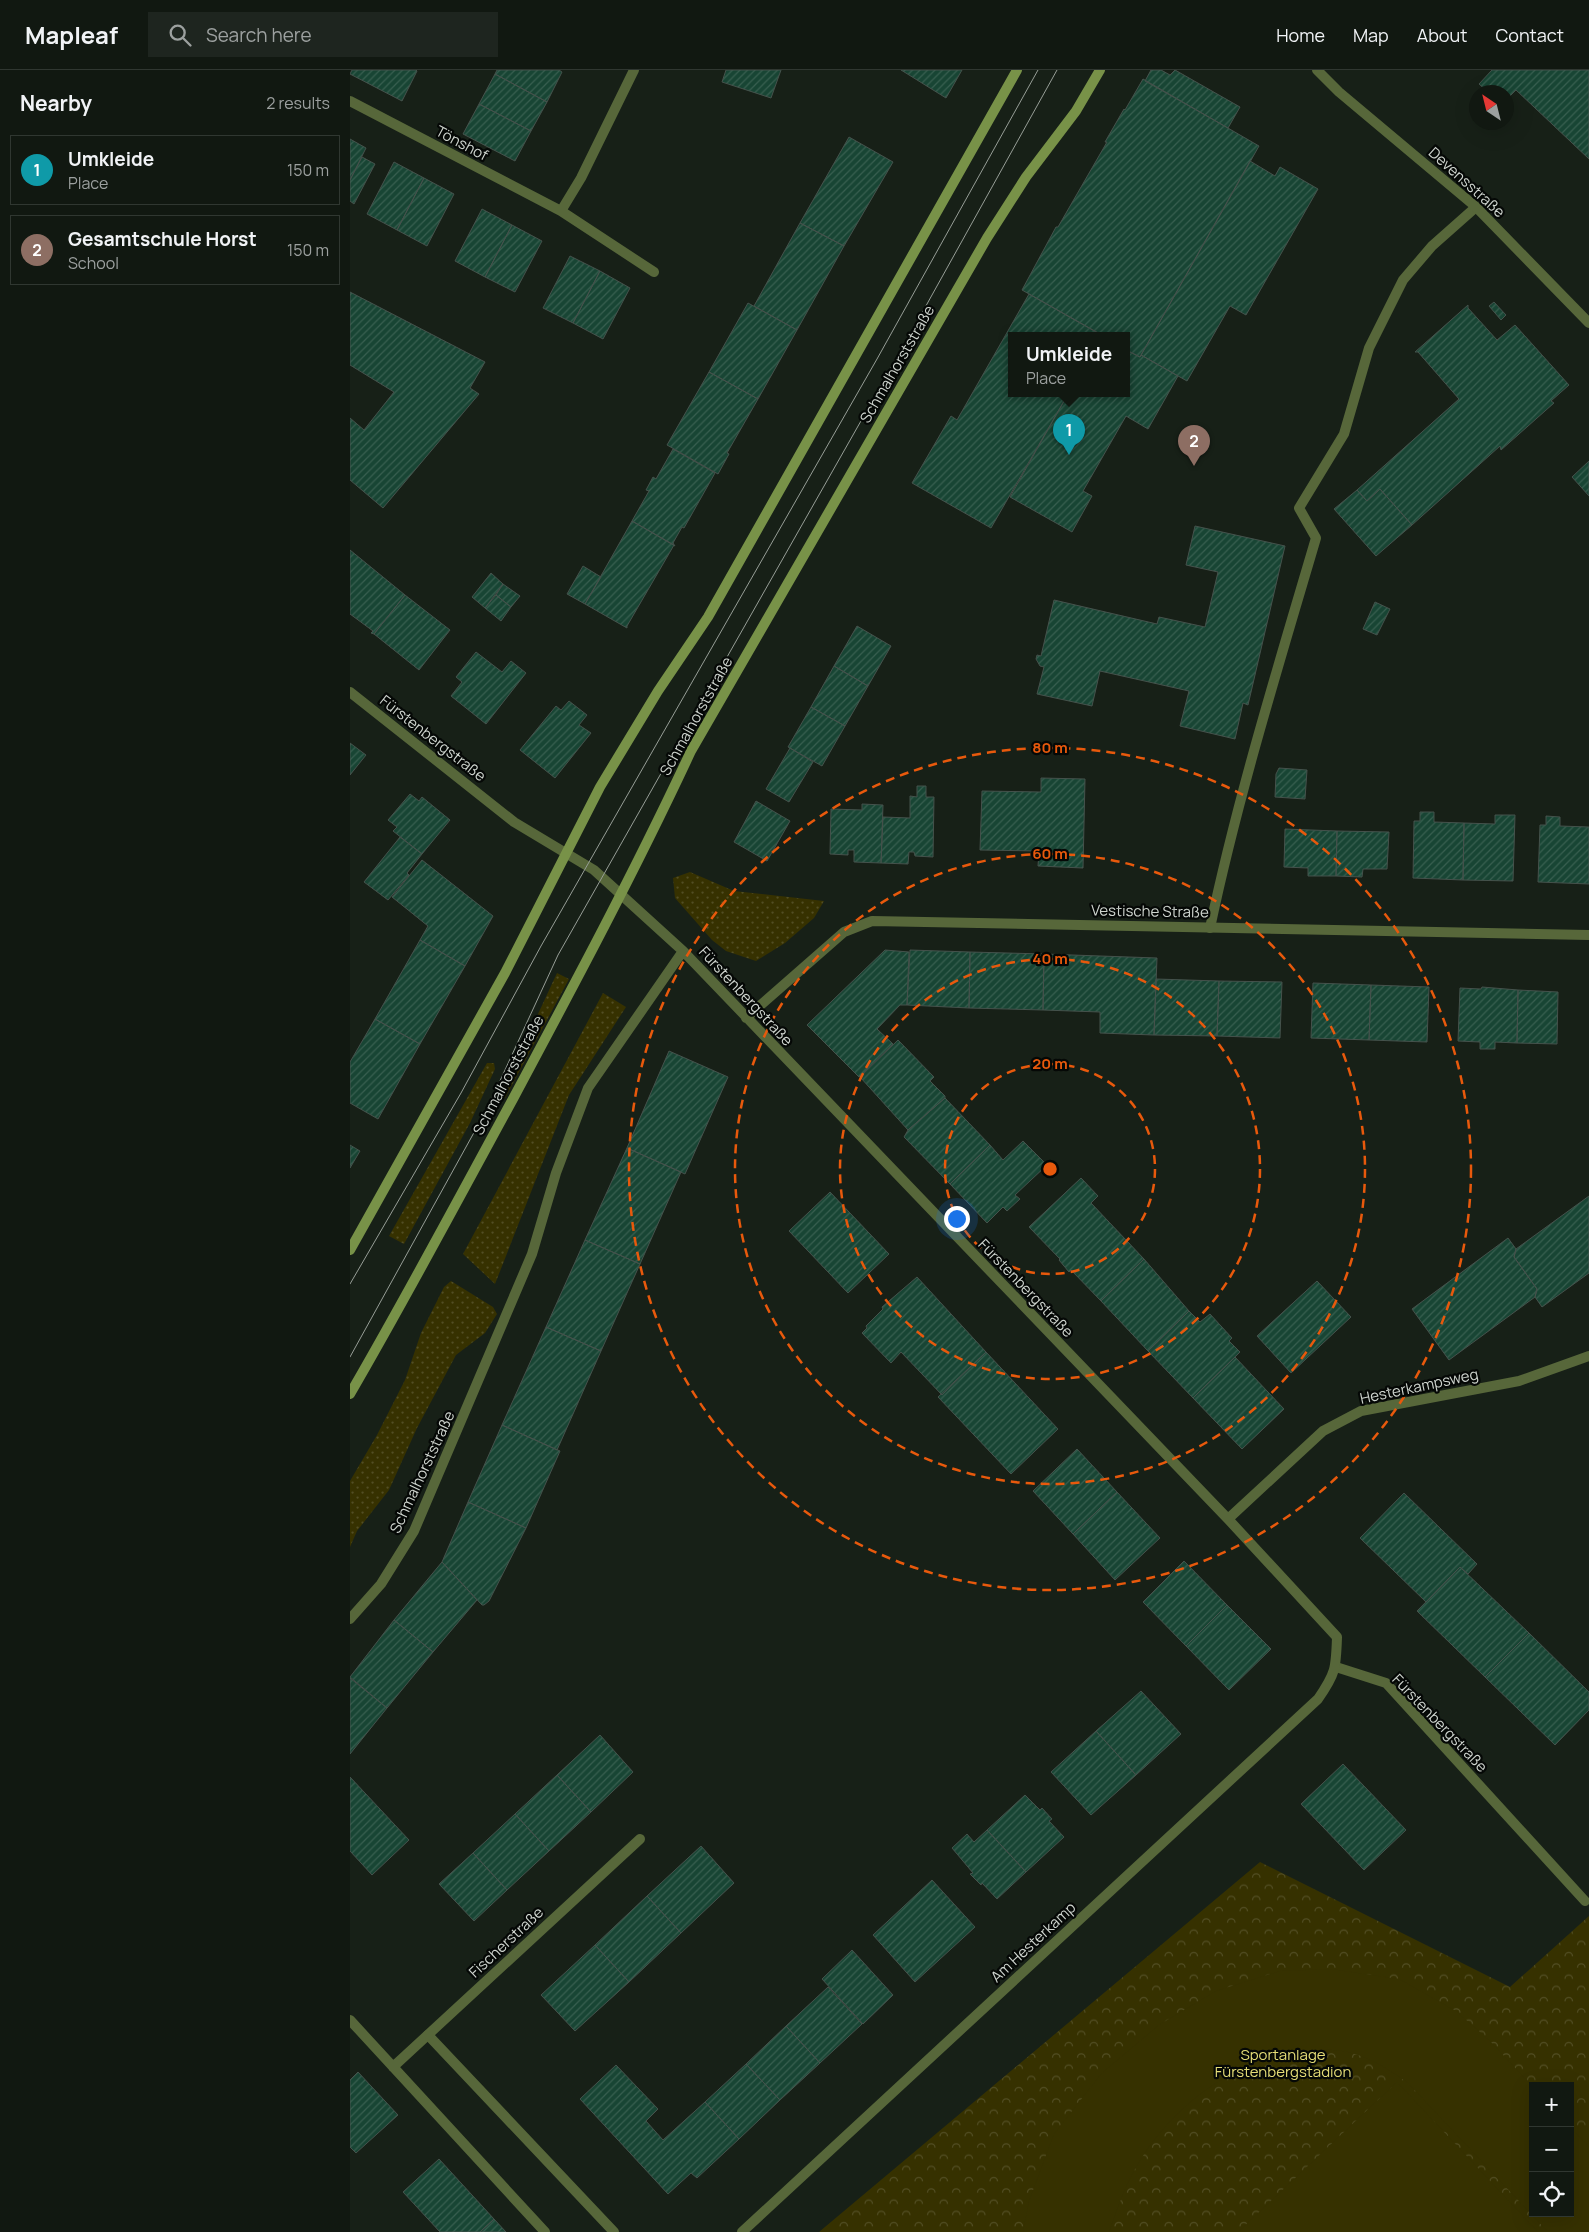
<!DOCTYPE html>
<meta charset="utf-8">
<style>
body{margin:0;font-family:Manrope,sans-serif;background:#1e251f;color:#f1f3f6}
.controls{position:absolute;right:15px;bottom:15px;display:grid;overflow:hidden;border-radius:0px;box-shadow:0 5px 20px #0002}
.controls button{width:45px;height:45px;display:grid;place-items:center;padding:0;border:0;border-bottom:1px solid #303731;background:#111811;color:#f1f3f6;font:25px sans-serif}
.compass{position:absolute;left:1119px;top:15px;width:45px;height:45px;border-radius:50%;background:#111811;box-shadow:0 5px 20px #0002;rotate:325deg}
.you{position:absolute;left:606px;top:1148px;width:18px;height:18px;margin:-12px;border:4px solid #fff;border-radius:50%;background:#1a73e8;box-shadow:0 0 0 8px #1a73e833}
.badge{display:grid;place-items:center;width:32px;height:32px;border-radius:50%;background:#0f766e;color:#fff;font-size:16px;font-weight:700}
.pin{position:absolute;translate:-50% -41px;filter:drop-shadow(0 1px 2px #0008)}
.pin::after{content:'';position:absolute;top:26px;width:18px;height:15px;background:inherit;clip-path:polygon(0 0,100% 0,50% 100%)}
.popup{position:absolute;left:658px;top:262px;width:122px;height:65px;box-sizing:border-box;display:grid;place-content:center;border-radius:0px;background:#111811;filter:drop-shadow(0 1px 4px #0005);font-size:16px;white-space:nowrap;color:#9ca09f}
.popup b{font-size:19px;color:#f1f3f6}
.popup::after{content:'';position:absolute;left:50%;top:100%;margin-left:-10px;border:10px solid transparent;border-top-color:#111811}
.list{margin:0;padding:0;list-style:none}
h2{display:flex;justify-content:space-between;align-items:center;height:65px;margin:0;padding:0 20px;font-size:21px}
h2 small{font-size:16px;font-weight:400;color:#9ca09f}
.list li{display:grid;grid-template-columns:32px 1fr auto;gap:15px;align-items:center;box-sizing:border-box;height:70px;margin:0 10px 10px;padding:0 10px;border:1px solid #303731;border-radius:0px}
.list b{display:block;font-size:19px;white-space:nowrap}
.list p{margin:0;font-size:16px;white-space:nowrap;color:#9ca09f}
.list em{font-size:16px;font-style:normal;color:#9ca09f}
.icon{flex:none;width:28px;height:28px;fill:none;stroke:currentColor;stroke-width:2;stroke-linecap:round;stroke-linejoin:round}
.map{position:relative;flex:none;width:1239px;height:2162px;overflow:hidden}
header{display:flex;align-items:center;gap:30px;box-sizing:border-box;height:70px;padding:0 25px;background:#111811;border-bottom:1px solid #303731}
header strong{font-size:24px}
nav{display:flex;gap:28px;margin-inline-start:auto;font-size:18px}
.search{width:350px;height:45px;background:#1e251f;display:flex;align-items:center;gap:12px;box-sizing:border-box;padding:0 18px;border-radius:0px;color:#9ca09f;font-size:19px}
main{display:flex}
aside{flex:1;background:#111811}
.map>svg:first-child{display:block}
.grass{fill:url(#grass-dots)}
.park{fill:url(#park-crowns);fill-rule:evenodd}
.garden{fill:#363100}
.building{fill:url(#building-hatch);stroke:#45524c}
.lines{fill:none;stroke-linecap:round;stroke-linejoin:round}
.lane{stroke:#57673a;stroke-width:10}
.street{stroke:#57673a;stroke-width:10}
.secondary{stroke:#789248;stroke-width:10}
.tram{stroke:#979e97;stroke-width:1}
.ring{fill:none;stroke:#e8590c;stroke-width:2.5;stroke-dasharray:9 6}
.labels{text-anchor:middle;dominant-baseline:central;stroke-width:4.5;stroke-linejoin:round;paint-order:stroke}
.street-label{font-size:15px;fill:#ced4ce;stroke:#050806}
.park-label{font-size:15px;fill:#e5dd77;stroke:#050806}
.centre{fill:#e8590c;stroke:#050806;stroke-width:2.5}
.ring-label{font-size:15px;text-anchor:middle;font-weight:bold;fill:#e8590c;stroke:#050806;stroke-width:4.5;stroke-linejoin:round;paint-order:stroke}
</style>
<header>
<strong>Mapleaf</strong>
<div class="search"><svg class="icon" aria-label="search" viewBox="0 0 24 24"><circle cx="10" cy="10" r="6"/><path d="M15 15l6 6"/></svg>Search here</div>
<nav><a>Home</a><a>Map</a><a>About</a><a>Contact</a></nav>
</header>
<main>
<aside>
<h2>Nearby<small>2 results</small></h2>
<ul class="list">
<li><span class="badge" style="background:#0f9aa8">1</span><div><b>Umkleide</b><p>Place</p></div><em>150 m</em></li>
<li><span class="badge" style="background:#8d6e63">2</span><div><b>Gesamtschule Horst</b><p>School</p></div><em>150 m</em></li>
</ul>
</aside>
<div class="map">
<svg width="1239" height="2162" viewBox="0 0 1239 2162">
<defs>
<pattern id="grass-dots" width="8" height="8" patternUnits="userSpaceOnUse" patternTransform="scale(1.25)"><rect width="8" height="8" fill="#363100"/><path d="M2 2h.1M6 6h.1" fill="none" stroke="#524e24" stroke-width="1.8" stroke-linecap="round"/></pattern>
<pattern id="park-crowns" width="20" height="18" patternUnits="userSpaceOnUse" patternTransform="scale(1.25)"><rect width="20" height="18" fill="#363100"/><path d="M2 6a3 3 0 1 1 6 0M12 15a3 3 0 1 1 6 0" fill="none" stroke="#524e24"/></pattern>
<pattern id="building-hatch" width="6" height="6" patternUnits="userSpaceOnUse" patternTransform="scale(1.25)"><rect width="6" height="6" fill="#184534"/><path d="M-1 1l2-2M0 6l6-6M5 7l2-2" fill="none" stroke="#385f50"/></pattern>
</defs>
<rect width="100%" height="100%" fill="#172017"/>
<path class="grass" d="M340 802 384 821 474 831 464 848 435 873 406 891 376 881 362 870 325 828 323 808Z
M207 903 219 909 155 1028 150 1026Z
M253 923 276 937 219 1025 145 1214 113 1184Z
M137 993H144L145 999 120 1053 54 1174 39 1166Z
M101 1211 143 1237 147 1244 135 1263 106 1285 67 1358 39 1420 7 1461 0 1477V1411L27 1365 55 1310 71 1263 94 1217Z"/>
<path class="park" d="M910 1792 1160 1917 1239 1846V2162H469ZM1183 2016H1220V2143H1183Z"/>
<path class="garden" d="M981 1899 1049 1909 1106 1941 1139 1970 1183 2017V2143H1220V2057L1239 2077V2162H1198L1058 2013C1041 2001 1025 1990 1005 1984 964 1971 904 1990 868 2012 838 2030 809 2060 791 2089 776 2112 768 2137 759 2162H673L679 2131 704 2064 752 2003 809 1955 866 1921 930 1901Z
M1047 2012 1188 2162H888Z"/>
<path class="building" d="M2 0H66L67 1 52 31 0 4Z
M147 0H209L212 2 197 32 145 4Z
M376 0H431L421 28 372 12Z
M551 0H612L596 28Z
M801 0H811L820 5 825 0 890 37 878 58 795 11Z
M1142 0H1239V89L1166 20 1156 30V22H1138L1129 14Z
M145 4 197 32 181 61 129 34Z
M793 9 909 76 790 287 776 280V266H753L672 220 706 157H708L757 72H755L774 39 775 40Z
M129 34 181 61 165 91 113 64Z
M499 67 543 92 494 176 450 153Z
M0 69 16 78 0 110Z
M12 87 25 94 4 134 0 131V110Z
M900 91 925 106 930 97 968 119 896 245 880 236 837 311 791 285Z
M44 92 74 108 47 160 17 144Z
M74 108 104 124 77 176 47 160Z
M132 139 162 155 135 207 105 191Z
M450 153 494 176 447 260 404 236Z
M162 155 192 171 165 222 135 207Z
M220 186 250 201 223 253 193 238Z
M250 201 280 218 253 269 223 253Z
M0 222 135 292 120 318 129 324 33 438 0 410V348L14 360 44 322 0 295Z
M679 224 752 265 662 266V324H718L641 458 562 413 601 346 607 350Z
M1144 232 1156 245 1151 250 1139 236Z
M398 233 447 260 408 329 359 302Z
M1118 235V238L1147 270 1165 255 1219 315 1201 331 1204 333 1151 380 1150 376 1062 455 1030 419 1017 431 1007 420 1109 329 1068 282H1065Z
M776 280 790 287 791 285 828 306 798 359 776 346 733 421 742 426 722 462 660 427 718 324H776Z
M359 302 408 329 377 383 379 384 368 404 317 375Z
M323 379 365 403 334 458 332 457 323 473 325 476 282 451 299 421 296 420 303 407 306 409Z
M1239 391V426L1222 407Z
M1030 419 1062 455 1026 486 984 439 1007 420 1017 431Z
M282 451 324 475 277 556V558L235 534Z
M845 456 935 476 898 635 893 633 885 669 830 656 839 621 750 601 742 636 687 624 694 597 690 596 686 589 687 585 691 586 704 530 807 554 809 547 855 557 868 502 836 495Z
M0 480 55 525 24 564 21 563 23 561 0 544Z
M233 496 251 507 235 534 217 524Z
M141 503 153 514 135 538 122 527Z
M153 514 170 526 161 537 146 525Z
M55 525 100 560 69 600 24 564Z
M146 525 161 537 151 551 135 538Z
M1025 532 1040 539 1027 565 1013 559Z
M507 556 541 576 518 616 484 596Z
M126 582 152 602 161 591 176 603 136 654 101 626 112 612 106 607Z
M484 596 518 616 495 656 461 637Z
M219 631 237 645 229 655 241 663 205 708 170 680 206 636 211 640Z
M461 637 495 656 472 696 438 677Z
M0 673 16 685 0 705Z
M440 678 463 692 439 732 416 719Z
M929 698 957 700 955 729 925 727 926 704Z
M691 708 735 709 733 798 688 796 689 781 630 780 632 721 691 722Z
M567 716H576V727H584L583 787 565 786 564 782H559L558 794 531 793 533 747 560 748V726L567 727Z
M60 724 69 731 72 727 100 750 72 784 43 761 47 757 38 750Z
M406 731 440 751 417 791 384 772Z
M512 734 533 735 531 793 504 792V780H498V785L480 784 481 739 512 740Z
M1070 742H1084V752L1114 753 1113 810 1063 808 1064 751H1070Z
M1145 745H1165L1163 811 1113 810 1114 753 1145 754Z
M1196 746 1210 747V756L1239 757V814L1188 812 1190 755H1196Z
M935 759 987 761 986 806H958V798L934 797Z
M987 761 1039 762 1037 799H1013L1012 807 986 806Z
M50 767 72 784 57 803 59 805 38 830 14 812Z
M72 790 143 846 115 896 70 870 78 856 42 827Z
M70 870 115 896 70 974 25 949Z
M535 880 559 882 557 935H550L527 959 543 974 509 1007 457 955Z
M560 880 620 882 619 938 557 935Z
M620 882 694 884 693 940 619 938Z
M694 884 807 888 804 965 750 963V942L693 940Z
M806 909 869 911 867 966 804 965Z
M869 911 932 912 930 968 867 966Z
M963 913 1021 915 1019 970 961 968Z
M1021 915 1079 917 1077 972 1019 970Z
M1132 917 1168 920 1167 973 1145 972V979H1130V972L1108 971 1110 918 1131 919Z
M1168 920 1208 922 1207 974 1167 973Z
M25 949 70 974 28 1049 0 1033V992Z
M548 970 584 1007 580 1011 595 1026V1028L558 1060 510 1007Z
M319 981 378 1007 335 1104 277 1078Z
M595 1028 640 1075 600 1114 554 1067 558 1060Z
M673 1071 697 1095 665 1125 670 1129 657 1141 653 1137 637 1153 600 1114 640 1075 653 1090Z
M0 1075 10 1081 0 1098Z
M277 1078 331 1102 290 1194 235 1170Z
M731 1108 748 1126 741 1133 794 1189 751 1231 721 1200 719 1202 709 1190 710 1189 679 1157Z
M480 1122 539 1184 498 1223 439 1161Z
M1239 1126V1203L1192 1237 1185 1227 1187 1219 1164 1187 1166 1179Z
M1158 1168 1166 1179 1164 1187 1187 1219 1185 1227 1099 1290 1062 1239Z
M235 1170 290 1194 251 1281 196 1257Z
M794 1189 839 1241 798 1281 751 1231Z
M567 1207 636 1282 592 1325 551 1282 541 1293 512 1263 517 1258 516 1256 533 1239 532 1237Z
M967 1211 1001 1247 941 1303 907 1266Z
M839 1241 850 1252 860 1244 882 1268 879 1271 890 1282 843 1328 798 1281Z
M196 1257 251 1281 207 1380 152 1355Z
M636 1282 708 1359 661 1404 588 1327Z
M885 1287 934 1339 892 1379 843 1328Z
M152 1355 210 1381 176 1458 118 1432Z
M727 1379 767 1422 723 1464 683 1421Z
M767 1422 810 1468 765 1510 723 1464Z
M1054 1423 1127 1494 1118 1504 1110 1497 1076 1532 1010 1468Z
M118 1432 176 1458 139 1531 134 1535H132L92 1492Z
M834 1491 877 1535 836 1576 793 1532Z
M92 1492 127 1530 83 1582 44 1550Z
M1110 1497 1179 1563 1135 1607 1067 1541Z
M877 1535 921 1579 879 1620 836 1576Z
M44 1550 83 1582 37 1638 0 1607Z
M1179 1563 1239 1622V1640L1205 1675 1135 1607Z
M0 1608 37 1638 0 1684Z
M791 1621 831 1664 786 1705 746 1661Z
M746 1661 786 1705 741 1745 701 1702Z
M250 1665 283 1702 241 1742 207 1705Z
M993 1694 1056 1760 1014 1800 951 1734Z
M207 1705 241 1742 199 1781 165 1744Z
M0 1707 59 1770 22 1805 0 1781Z
M675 1725 690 1740 692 1738 702 1749 699 1751 714 1767 676 1802 637 1760Z
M165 1744 199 1781 157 1820 123 1783Z
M637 1760 676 1802 647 1829 632 1813 631 1815 620 1804 623 1803 602 1778 617 1764 624 1772Z
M351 1776 384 1813 331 1863 297 1826Z
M123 1783 157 1820 124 1851 89 1814Z
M582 1810 625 1857 565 1912 523 1865Z
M297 1826 331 1863 279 1912 245 1875Z
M245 1875 279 1912 225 1961 191 1925Z
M502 1880 543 1925 513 1954 472 1909Z
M478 1917 512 1954 470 1993 436 1956Z
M436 1956 470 1993 430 2030 396 1994Z
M396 1994 430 2030 389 2069 355 2032Z
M266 1995 308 2039 296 2051 313 2070 355 2032 389 2069 347 2108 341 2103 318 2124 230 2029Z
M8 2002 48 2045 6 2083 0 2077V2010Z
M89 2089 144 2149 130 2162H90L53 2122Z
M144 2149 156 2162H130Z"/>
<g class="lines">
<path class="lane" d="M860 858C888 726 928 597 966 468L949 438 994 364 1019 278 1053 210 1082 176 1126 137
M986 1597 1036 1613 1235 1831
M78 1965 264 2162"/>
<path class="street" d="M967 0 989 22 1126 137 1239 253
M0 31 211 141 304 202
M211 141 231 108 284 0
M0 622 164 752 244 800 333 881 878 1449 987 1567C986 1598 986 1603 968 1629L392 2162
M396 948 494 862 522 851 1239 865
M878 1449 973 1361 1011 1341 1169 1311 1239 1286
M0 1549 31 1514 64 1461 182 1184 206 1103 238 1018 333 881
M0 1950 195 2162
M43 1997 290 1769"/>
<path class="secondary" d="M0 1180 155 903 250 717 308 621 358 547 667 0
M0 1324C57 1226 110 1126 164 1027 225 913 286 799 341 681L637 168 676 107 726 41 750 0"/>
<path class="tram" d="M0 1214 111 1023 191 876 527 289 688 0
M0 1287 137 1039 208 885 562 261 707 0"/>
</g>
<g class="ring">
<circle cx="700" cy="1099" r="105"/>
<circle cx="700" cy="1099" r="210"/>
<circle cx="700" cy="1099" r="315"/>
<circle cx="700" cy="1099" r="421"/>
</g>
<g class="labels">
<g class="street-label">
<text transform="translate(112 73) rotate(28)">Tönshof</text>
<text transform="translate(1117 112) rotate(42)">Devensstraße</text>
<text transform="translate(547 294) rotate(-60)">Schmalhorststraße</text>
<text transform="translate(346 646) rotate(-61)">Schmalhorststraße</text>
<text transform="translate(83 668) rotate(38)">Fürstenbergstraße</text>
<text transform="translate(800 841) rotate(1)">Vestische Straße</text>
<text transform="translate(396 926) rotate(47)">Fürstenbergstraße</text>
<text transform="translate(158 1005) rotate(-62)">Schmalhorststraße</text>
<text transform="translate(676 1218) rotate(46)">Fürstenbergstraße</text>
<text transform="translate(1069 1316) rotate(-12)">Hesterkampsweg</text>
<text transform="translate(72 1402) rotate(-65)">Schmalhorststraße</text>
<text transform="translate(1090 1653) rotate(46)">Fürstenbergstraße</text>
<text transform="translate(156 1872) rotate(-43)">Fischerstraße</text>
<text transform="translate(683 1872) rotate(-43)">Am Hesterkamp</text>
</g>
<g class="park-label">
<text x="933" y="1984">Sportanlage<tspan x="933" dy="17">Fürstenbergstadion</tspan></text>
</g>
</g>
<circle cx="700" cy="1099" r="8" class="centre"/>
<g class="ring-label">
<text x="700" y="683">80 m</text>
<text x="700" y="789">60 m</text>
<text x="700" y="894">40 m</text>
<text x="700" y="999">20 m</text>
</g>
</svg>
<div class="controls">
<button>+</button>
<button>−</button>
<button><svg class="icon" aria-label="locate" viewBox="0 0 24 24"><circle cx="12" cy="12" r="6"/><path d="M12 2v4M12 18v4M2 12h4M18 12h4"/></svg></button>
</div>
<svg class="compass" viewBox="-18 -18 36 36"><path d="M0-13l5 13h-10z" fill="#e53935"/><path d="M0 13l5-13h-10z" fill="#9ca09f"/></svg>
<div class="you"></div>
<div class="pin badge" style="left:719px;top:385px;background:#0f9aa8">1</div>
<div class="popup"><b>Umkleide</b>Place</div>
<div class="pin badge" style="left:844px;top:396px;background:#8d6e63">2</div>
</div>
</main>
